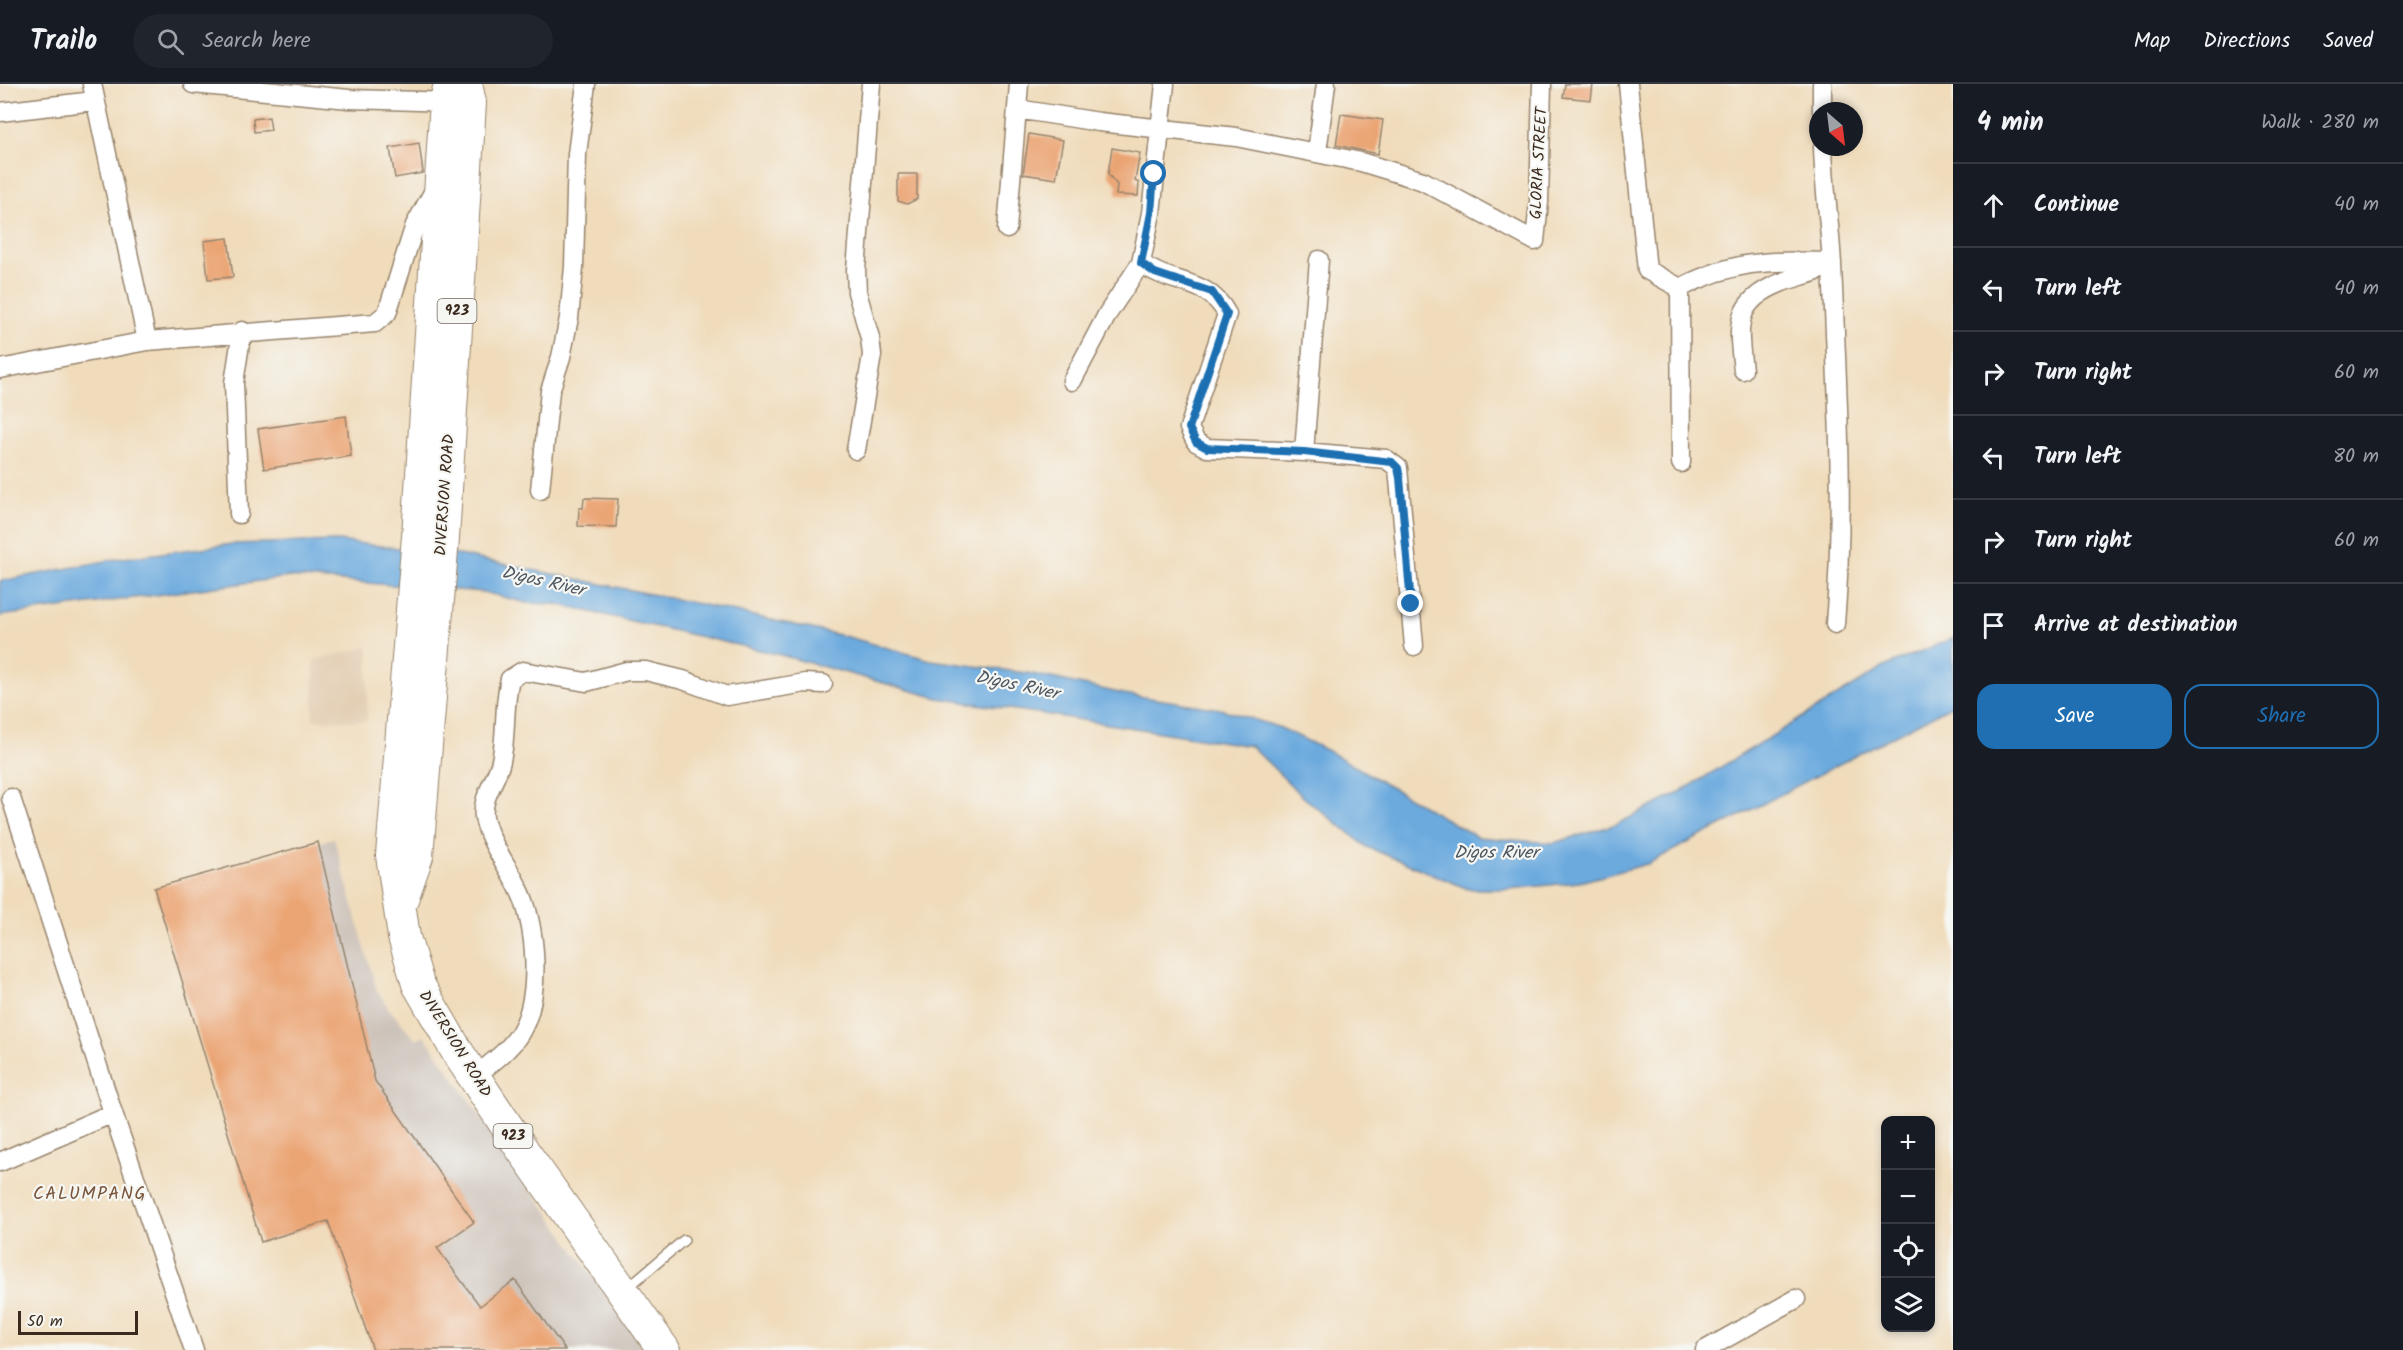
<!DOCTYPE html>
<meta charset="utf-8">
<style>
body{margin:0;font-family:Kalam,sans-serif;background:#20242c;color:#f1f3f6}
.controls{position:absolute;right:18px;bottom:18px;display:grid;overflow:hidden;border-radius:12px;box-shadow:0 3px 9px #0003}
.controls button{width:54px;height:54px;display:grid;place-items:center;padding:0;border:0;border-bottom:2px solid #363941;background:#171b24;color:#f1f3f6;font:30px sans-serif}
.compass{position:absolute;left:1809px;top:18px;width:54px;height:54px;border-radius:50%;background:#171b24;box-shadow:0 3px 9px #0003;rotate:152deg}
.scale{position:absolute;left:18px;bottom:15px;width:120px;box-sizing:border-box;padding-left:6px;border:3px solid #3b2a1e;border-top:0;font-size:16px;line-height:21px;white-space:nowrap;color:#3b2a1e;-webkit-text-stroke:4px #f6f6f2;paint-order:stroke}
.stop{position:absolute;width:18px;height:18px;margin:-14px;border:4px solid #1f6fb2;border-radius:50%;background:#fff}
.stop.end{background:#1f6fb2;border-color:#fff;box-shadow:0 2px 6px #0008}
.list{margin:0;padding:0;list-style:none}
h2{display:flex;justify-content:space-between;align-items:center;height:78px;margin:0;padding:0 24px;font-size:26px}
h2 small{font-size:20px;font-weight:400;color:#9ea1a6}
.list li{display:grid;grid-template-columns:39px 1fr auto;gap:18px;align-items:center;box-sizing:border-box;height:84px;padding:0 24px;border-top:2px solid #363941}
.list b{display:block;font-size:22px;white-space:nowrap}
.list em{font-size:20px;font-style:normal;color:#9ea1a6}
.actions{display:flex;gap:12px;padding:18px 24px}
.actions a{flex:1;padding:14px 0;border:2px solid #1f6fb2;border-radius:18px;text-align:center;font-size:21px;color:#1f6fb2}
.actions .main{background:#1f6fb2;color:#fff}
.icon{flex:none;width:33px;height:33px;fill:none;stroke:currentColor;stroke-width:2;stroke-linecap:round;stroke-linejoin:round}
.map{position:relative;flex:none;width:1953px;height:1266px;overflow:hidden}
header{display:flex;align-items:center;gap:36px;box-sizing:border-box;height:84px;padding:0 30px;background:#171b24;border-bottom:2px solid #363941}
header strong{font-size:28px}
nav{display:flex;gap:33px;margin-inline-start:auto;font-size:21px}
.search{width:420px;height:54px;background:#20242c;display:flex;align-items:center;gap:15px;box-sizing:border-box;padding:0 21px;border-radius:33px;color:#9ea1a6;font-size:22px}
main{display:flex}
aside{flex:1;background:#171b24}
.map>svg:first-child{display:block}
.built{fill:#e3cdb2}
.industrial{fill:#ccc2b9}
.water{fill:#6caade;stroke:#546a7e;stroke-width:1.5}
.building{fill:#eba473}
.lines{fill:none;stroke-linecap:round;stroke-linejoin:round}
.service-casing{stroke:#96836c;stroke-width:12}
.minor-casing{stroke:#96836c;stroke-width:21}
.trunk-casing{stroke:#96836c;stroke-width:34}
.service{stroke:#fff;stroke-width:9}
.minor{stroke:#fff;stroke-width:18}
.trunk{stroke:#fff;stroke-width:32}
.route{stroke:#1f6fb2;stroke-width:8}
.labels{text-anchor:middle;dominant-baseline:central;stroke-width:4.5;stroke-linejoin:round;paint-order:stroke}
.shield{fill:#f6f6f2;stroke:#73675e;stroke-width:1.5}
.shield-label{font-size:15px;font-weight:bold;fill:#3b2a1e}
.street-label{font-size:16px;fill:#3b2a1e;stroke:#f6f6f2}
.water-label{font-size:18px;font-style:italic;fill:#4c5761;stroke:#f6f6f2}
.neighbourhood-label{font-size:18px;letter-spacing:1.5px;fill:#79553c;stroke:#f6f6f2}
</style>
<header>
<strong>Trailo</strong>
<div class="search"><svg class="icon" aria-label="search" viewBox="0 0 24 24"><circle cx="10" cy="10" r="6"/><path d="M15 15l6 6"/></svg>Search here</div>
<nav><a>Map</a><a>Directions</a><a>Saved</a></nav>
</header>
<main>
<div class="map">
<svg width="1953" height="1266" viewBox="0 0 1953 1266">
<rect width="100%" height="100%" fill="#f6f6f2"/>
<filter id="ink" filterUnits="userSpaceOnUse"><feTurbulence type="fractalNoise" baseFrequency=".0167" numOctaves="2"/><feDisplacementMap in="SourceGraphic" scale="12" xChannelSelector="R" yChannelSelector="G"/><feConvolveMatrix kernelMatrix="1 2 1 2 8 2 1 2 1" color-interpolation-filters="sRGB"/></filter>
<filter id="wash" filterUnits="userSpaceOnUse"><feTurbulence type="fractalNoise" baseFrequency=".008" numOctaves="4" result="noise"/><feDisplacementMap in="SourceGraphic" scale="24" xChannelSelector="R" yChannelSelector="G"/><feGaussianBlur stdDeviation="1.35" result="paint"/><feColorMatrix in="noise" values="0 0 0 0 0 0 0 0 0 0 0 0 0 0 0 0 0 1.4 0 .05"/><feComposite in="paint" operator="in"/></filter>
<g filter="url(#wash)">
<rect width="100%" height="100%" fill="#f0dcbb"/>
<path class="built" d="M369 563 367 637 313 636 314 576Z"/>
<path class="industrial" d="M334 754 376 904 389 925 416 956 424 951 644 1266H373L328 1138 261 1158 154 804Z"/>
<path class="water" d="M338 457 459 471 704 521 848 553 931 576 1033 590 1124 610 1221 625 1281 644 1332 669 1477 753 1554 759 1617 740 1677 710 1886 582 1953 554V621L1647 780 1580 798 1509 805H1468L1367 763 1302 712 1251 662 938 614 777 570 556 520 527 519 483 508 289 493 0 532V497L116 475 232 460Z"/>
<g id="blocks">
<path class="building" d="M1565 0H1593L1591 16 1563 13Z
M1341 30 1383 36 1378 70 1336 61Z
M269 33 271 46 254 48 253 35Z
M1029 50 1063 56 1056 95 1023 90Z
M419 59 423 89 395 94 390 64Z
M1112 64 1140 69 1135 97 1139 99 1138 112 1116 111 1117 101 1108 90Z
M898 90H917V115L907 120 898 117Z
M228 154 233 193 208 195 204 157Z
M346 332 351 372 264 385 258 345Z
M584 414 618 415 616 443 578 442 579 424H583Z
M318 758 375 997 474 1138 437 1164 480 1222 515 1196 565 1266H373L328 1137 261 1158 154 804Z"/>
</g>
</g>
<g filter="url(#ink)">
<use href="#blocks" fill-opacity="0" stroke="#96836c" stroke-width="1.5"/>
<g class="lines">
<g class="service-casing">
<path id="service" d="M627 1204 684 1156"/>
</g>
<g class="minor-casing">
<path id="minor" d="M92 0 147 257
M193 0 349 15 455 18
M1628 0 1647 186 1680 204
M1822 0V27
M1017 25 1099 38 1236 53 1361 78 1423 97 1535 157 1539 118 1542 0
M0 28 94 17
M1823 63C1824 103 1830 141 1832 181 1837 300 1845 421 1835 540
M1317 68 1326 0
M1007 145 1019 0
M1141 179C1173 203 1206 192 1227 230L1189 344 1196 358 1207 364 1304 368 1319 176
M1680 204 1681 379
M1680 204C1737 175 1769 177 1832 178
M0 285 147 257 375 239 387 229 415 141 436 103
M1743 286C1738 243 1733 218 1780 199 1799 191 1816 191 1832 178
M1072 297 1108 229 1141 179 1151 129 1165 0
M856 366 872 271 870 254 857 208 856 186 871 0
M1304 368 1386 375 1398 384 1414 562
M540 406 550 307 561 273 569 234 574 183 577 70 586 0
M239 430 234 299 242 247
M11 714 113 1029 194 1266
M474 993C490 980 509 967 520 949 542 913 537 839 518 803 507 780 489 759 484 733 481 713 497 696 501 677 507 650 503 622 510 595L523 587 586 598 627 587H646L683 596 727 612 805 599 823 600
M0 1078 113 1029
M1705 1266 1796 1215"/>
</g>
<g class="trunk-casing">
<path id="trunk" d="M450 0 446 17 418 452 392 771 404 853 418 900 458 969 524 1068 664 1266
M402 815 417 772 443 454 470 19 466 0"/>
</g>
<use href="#service" class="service"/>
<use href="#minor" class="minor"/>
<use href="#trunk" class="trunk"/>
</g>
</g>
<g class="lines" filter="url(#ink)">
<path class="route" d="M1154 90 1151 129 1141 179 1155 189 1212 208 1227 230 1189 344 1196 358 1207 364 1304 368 1392 378 1398 384 1400 394 1411 520"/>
</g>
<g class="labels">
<g class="shield">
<rect x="437.5" y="215" width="39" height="24" rx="4.5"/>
<rect x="493.5" y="1040" width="39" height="24" rx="4.5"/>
</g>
<g class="shield-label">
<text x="457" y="227">923</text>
<text x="513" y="1052">923</text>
</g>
<g class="street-label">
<text transform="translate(1539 79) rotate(-87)">GLORIA STREET</text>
<text transform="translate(445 411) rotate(-86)">DIVERSION ROAD</text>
<text transform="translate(455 960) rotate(58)">DIVERSION ROAD</text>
</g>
<g class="water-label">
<text transform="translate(543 498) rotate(13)">Digos River</text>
<text transform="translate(1017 602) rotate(12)">Digos River</text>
<text x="1496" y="769">Digos River</text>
</g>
<g class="neighbourhood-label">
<text x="90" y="1110">CALUMPANG</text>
</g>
</g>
</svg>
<div class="controls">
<button>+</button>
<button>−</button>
<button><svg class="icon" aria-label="locate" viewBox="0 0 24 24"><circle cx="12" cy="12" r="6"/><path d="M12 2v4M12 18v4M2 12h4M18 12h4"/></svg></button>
<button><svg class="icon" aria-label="layers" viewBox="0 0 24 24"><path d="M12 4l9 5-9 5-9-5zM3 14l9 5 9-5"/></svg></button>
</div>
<svg class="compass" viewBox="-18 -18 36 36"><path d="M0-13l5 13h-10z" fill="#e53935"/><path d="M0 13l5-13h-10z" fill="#9ea1a6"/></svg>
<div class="scale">50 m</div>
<div class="stop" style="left:1154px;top:90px"></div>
<div class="stop end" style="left:1411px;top:520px"></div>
</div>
<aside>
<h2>4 min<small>Walk · 280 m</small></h2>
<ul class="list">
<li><svg class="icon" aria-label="ahead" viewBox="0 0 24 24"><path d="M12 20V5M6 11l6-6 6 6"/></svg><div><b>Continue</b></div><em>40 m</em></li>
<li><svg class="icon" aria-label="left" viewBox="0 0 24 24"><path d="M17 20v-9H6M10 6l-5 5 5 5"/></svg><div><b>Turn left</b></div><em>40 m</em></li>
<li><svg class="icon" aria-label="right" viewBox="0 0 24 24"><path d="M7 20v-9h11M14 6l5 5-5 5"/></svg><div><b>Turn right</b></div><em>60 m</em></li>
<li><svg class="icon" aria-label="left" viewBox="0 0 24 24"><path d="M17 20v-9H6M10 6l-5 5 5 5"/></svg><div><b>Turn left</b></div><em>80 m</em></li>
<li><svg class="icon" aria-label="right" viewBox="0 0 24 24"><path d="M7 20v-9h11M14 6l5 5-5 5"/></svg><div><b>Turn right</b></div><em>60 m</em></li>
<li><svg class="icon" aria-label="arrive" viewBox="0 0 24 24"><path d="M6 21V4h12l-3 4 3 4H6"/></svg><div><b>Arrive at destination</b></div></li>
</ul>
<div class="actions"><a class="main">Save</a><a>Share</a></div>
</aside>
</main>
